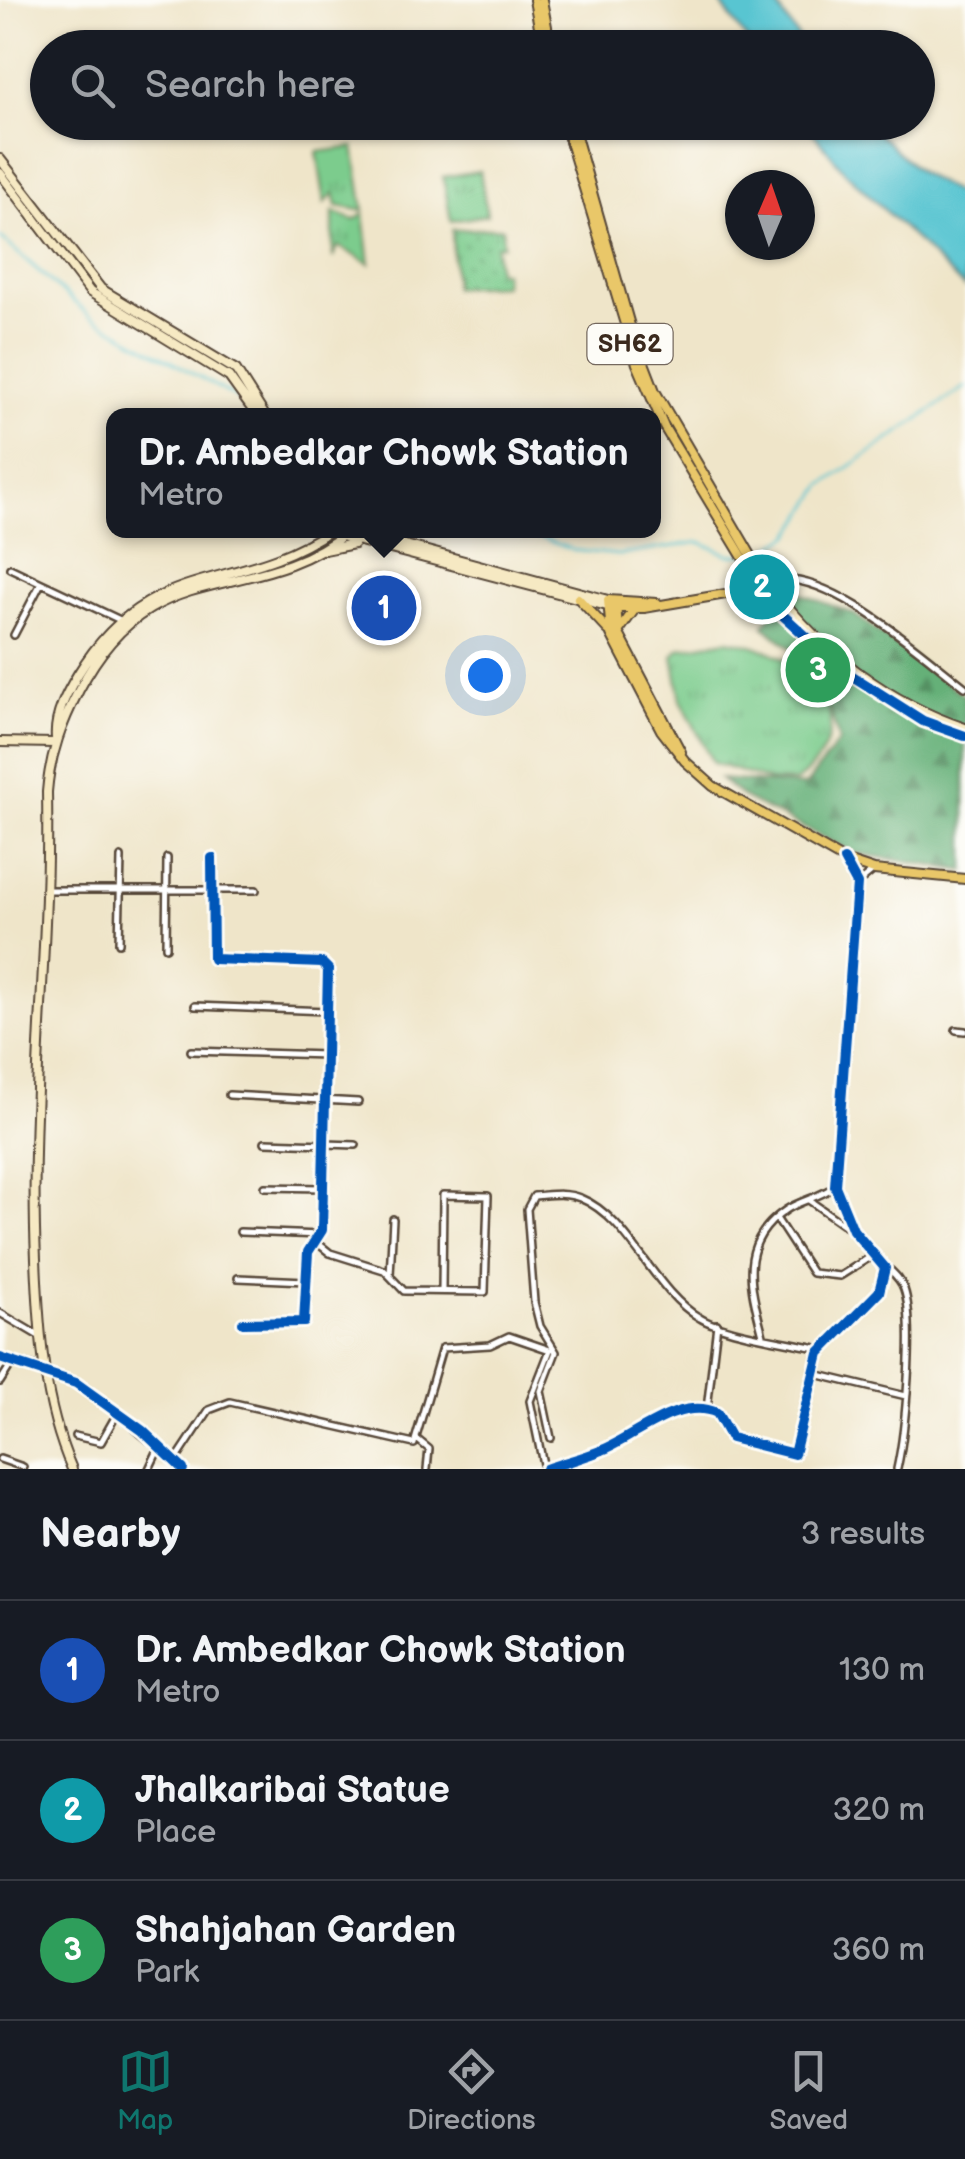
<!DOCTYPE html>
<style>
body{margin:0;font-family:"Balsamiq Sans",sans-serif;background:#242831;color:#f1f3f6}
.compass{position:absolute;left:725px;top:170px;width:90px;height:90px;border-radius:50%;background:#171b24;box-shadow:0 2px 8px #0004;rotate:2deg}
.you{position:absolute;left:485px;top:675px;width:35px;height:35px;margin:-25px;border:8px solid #fff;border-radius:50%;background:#1a73e8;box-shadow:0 0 0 15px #1a73e833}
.badge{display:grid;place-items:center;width:65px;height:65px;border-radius:50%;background:#0f766e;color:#fff;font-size:32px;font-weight:700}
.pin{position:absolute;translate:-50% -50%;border:5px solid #fff;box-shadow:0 2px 10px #0006}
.popup{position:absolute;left:106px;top:408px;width:555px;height:130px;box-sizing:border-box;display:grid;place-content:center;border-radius:20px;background:#171b24;filter:drop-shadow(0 2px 8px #0005);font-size:32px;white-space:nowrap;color:#9ea1a6}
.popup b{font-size:38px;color:#f1f3f6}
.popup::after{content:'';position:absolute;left:50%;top:100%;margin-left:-20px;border:20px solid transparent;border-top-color:#171b24}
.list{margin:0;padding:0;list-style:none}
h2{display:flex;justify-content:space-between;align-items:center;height:130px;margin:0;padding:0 40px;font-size:42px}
h2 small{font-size:32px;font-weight:400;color:#9ea1a6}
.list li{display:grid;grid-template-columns:65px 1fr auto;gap:30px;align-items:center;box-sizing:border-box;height:140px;padding:0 40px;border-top:2px solid #363941}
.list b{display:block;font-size:38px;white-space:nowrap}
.list p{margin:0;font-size:32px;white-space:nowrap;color:#9ea1a6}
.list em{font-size:32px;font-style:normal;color:#9ea1a6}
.icon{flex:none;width:55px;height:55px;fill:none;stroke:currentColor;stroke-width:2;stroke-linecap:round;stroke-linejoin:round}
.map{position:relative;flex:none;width:965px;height:1469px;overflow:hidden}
.search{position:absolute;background:#171b24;box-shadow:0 2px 8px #0004;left:30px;right:30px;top:30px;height:110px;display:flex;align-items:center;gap:25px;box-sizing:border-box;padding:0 35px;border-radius:55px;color:#9ea1a6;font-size:38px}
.sheet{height:550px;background:#171b24}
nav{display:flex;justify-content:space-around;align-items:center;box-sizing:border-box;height:140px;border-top:2px solid #363941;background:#171b24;font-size:28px;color:#9ea1a6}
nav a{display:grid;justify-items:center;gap:5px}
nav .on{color:#0f766e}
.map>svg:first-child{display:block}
.grass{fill:url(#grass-tufts);stroke:#5c7b56;stroke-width:2.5}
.forest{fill:url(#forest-firs);stroke:#506d4b;stroke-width:2.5}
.garden{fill:url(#garden-dots);stroke:#5c7b56;stroke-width:2.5}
.water{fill:#59c5d1;stroke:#4a7878;stroke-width:2.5}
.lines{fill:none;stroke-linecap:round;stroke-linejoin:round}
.stream{stroke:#59c5d1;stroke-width:2.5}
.street-casing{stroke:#564638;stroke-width:10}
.secondary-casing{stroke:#564638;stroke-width:12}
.primary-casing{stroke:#564638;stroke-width:12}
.street{stroke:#fff;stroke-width:5}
.secondary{stroke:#f6e9c3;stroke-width:8}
.primary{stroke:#e9c769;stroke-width:8}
.cycleway-casing{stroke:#fdfcf7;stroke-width:16}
.cycleway{stroke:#0057b8;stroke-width:10}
.labels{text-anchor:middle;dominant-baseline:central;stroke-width:8;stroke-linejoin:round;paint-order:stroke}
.shield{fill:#fdfcf7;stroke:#75695f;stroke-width:2.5}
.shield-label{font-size:25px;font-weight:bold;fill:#3b2a1e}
</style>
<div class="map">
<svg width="965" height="1469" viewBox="0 0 965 1469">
<defs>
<pattern id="grass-tufts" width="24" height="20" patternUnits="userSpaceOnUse" patternTransform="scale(2.5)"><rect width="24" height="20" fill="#7ccc8d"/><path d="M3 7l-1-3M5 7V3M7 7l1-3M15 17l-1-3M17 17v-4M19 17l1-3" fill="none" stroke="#6caf79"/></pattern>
<pattern id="forest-firs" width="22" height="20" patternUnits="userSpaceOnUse" patternTransform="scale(2.5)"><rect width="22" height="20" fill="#65b078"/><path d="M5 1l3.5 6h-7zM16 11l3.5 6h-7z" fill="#548f62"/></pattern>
<pattern id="garden-dots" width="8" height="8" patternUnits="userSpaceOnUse" patternTransform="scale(2.5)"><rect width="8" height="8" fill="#7ccc8d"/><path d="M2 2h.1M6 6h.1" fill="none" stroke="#6caf79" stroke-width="1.8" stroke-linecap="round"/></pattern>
</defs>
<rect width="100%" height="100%" fill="#fdfcf7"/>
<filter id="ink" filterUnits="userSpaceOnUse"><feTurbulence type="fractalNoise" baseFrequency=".01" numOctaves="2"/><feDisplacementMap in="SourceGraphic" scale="20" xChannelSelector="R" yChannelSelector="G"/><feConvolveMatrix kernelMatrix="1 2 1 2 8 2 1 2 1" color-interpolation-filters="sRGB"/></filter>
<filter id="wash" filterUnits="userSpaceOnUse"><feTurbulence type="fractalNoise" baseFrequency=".0048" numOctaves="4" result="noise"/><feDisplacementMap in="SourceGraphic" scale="40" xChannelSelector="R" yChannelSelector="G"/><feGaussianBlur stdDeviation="2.25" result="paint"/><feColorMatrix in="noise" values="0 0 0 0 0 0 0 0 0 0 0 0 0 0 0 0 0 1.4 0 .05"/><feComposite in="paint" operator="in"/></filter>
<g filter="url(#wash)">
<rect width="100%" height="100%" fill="#efe5c9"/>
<path class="grass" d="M354 147 364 211 337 206 334 193 325 203 317 152Z
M480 171 487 215 451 221 443 177Z
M333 212 354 220 364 214 370 264 338 246 333 258Z
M727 640C802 649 875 719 796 782L770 781 713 763 681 700 673 656 679 649Z"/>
<path class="forest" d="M787 588 854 614 965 696V871L854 853 744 798 720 779 805 786 839 741 818 670 764 626Z"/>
<path class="garden" d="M502 228 503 245 496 246 497 271 504 272V285L454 288 452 230Z"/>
<path class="water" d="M718 0H773L805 47H752Z
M805 123H867L919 172 965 198V288L845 172Z"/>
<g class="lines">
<path class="stream" d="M0 237 90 316 242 401
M454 530H470
M492 530 541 538 573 550 619 555 700 542 730 555 762 553 791 535 823 485 965 387"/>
</g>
</g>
<g filter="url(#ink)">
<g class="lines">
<g class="street-casing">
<path id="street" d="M10 568 120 620
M772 581C827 567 923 655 965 687
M14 635 41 583
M212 858 213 959 322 963 328 969 322 1230 308 1252 304 1322 243 1323
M857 884 874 870
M47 890H256
M119 943 121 857
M166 947 167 858
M195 1006 327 1011
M956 1030 965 1031
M191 1051 326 1055
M229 1095 358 1102
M265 1142 356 1145
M265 1187 323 1188
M810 1201 850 1229
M776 1218 812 1273 840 1276 875 1254
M240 1232 321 1235
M315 1241 330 1253 384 1270 404 1291 485 1292 488 1196 443 1195 442 1291
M885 1265C892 1272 901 1279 904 1289 916 1323 905 1433 897 1469
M390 1275 393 1219
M238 1278 306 1281
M0 1313 39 1336
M763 1335C750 1286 737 1243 786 1210 801 1200 819 1198 835 1186
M45 1370 94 1395 183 1469
M815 1374 906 1396
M0 1382 12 1363
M707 1409 717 1324
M75 1436 101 1442 118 1412
M551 1438 541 1391 556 1352 540 1326 534 1302 527 1209 534 1196C549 1195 566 1192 580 1198 630 1218 652 1290 700 1318 724 1333 791 1342 821 1349
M418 1440 429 1449 427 1469
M0 1459 23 1467
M176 1460 209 1410 230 1402 414 1444 442 1348 490 1345 509 1336 550 1350 530 1401 544 1469
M149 1469 160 1446
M546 1469C566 1462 587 1457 607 1448 638 1434 681 1396 717 1413L731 1438 794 1454 819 1353 879 1292 885 1268 853 1230 835 1186 857 884 844 861"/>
</g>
<g class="secondary-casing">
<path id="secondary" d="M0 159 101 289 236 370 265 416
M0 173 90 292 229 377 257 416
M350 530 608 600
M341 536 607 606
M324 550 354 544
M774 589C821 652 890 703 965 728
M765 599 843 670 923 721 965 736
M56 738C54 716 67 692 78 674 149 557 236 595 331 530
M0 742 54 743
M0 1358 45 1370
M72 1469C43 1403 39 1330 36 1259 29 1103 50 948 47 792 50 754 62 723 79 690 151 549 252 610 350 530"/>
</g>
<g class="primary-casing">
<path id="primary" d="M534 0 543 48
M542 0 551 48
M564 122 637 364 664 427 754 576
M572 122 631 329 655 391 762 574
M748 587a13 13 0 1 1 26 0a13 13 0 1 1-26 0Z
M578 598 608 630
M616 601 618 632 681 752
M657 603 608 600 611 634 661 730 685 761 713 786 844 860 874 870 965 879
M615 608H644L749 590
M618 632 635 609"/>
</g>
<use href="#street" class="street"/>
<use href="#secondary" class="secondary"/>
<use href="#primary" class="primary"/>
<g class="cycleway-casing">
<path id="cycleway" d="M765 599 843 670 923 721 965 736
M212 858 213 959 322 963 328 969 322 1230 308 1252 304 1322 243 1323
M0 1358 76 1383 143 1431 183 1469
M546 1469C566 1462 587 1457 607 1448 638 1434 681 1396 717 1413L731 1438 794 1454 819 1353 879 1292 885 1268 853 1230 835 1186 857 884 844 860"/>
</g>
<use href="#cycleway" class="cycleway"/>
</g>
</g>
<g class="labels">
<rect class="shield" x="587.5" y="324" width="85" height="40" rx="8"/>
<g class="shield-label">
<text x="630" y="344">SH62</text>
</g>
</g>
</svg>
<svg class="compass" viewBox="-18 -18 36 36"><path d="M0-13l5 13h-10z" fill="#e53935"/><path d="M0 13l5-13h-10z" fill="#9ea1a6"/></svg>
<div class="you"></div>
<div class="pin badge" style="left:384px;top:608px;background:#1a4fb4">1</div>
<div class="popup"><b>Dr. Ambedkar Chowk Station</b>Metro</div>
<div class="pin badge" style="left:762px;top:587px;background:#0f9aa8">2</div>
<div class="pin badge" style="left:818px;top:670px;background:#2e9e5b">3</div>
<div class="search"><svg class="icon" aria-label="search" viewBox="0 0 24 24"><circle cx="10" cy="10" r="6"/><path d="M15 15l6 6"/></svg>Search here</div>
</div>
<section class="sheet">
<h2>Nearby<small>3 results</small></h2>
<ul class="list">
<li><span class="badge" style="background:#1a4fb4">1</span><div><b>Dr. Ambedkar Chowk Station</b><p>Metro</p></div><em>130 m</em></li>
<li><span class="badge" style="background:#0f9aa8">2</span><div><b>Jhalkaribai Statue</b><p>Place</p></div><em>320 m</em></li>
<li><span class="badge" style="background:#2e9e5b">3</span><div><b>Shahjahan Garden</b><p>Park</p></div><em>360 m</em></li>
</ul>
</section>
<nav>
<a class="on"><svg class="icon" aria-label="map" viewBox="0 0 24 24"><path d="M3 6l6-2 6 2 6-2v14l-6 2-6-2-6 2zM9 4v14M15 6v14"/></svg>Map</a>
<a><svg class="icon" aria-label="directions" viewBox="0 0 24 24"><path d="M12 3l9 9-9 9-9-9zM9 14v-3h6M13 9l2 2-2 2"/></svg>Directions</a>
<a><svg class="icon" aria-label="saved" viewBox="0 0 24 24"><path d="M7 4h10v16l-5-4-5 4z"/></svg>Saved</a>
</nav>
